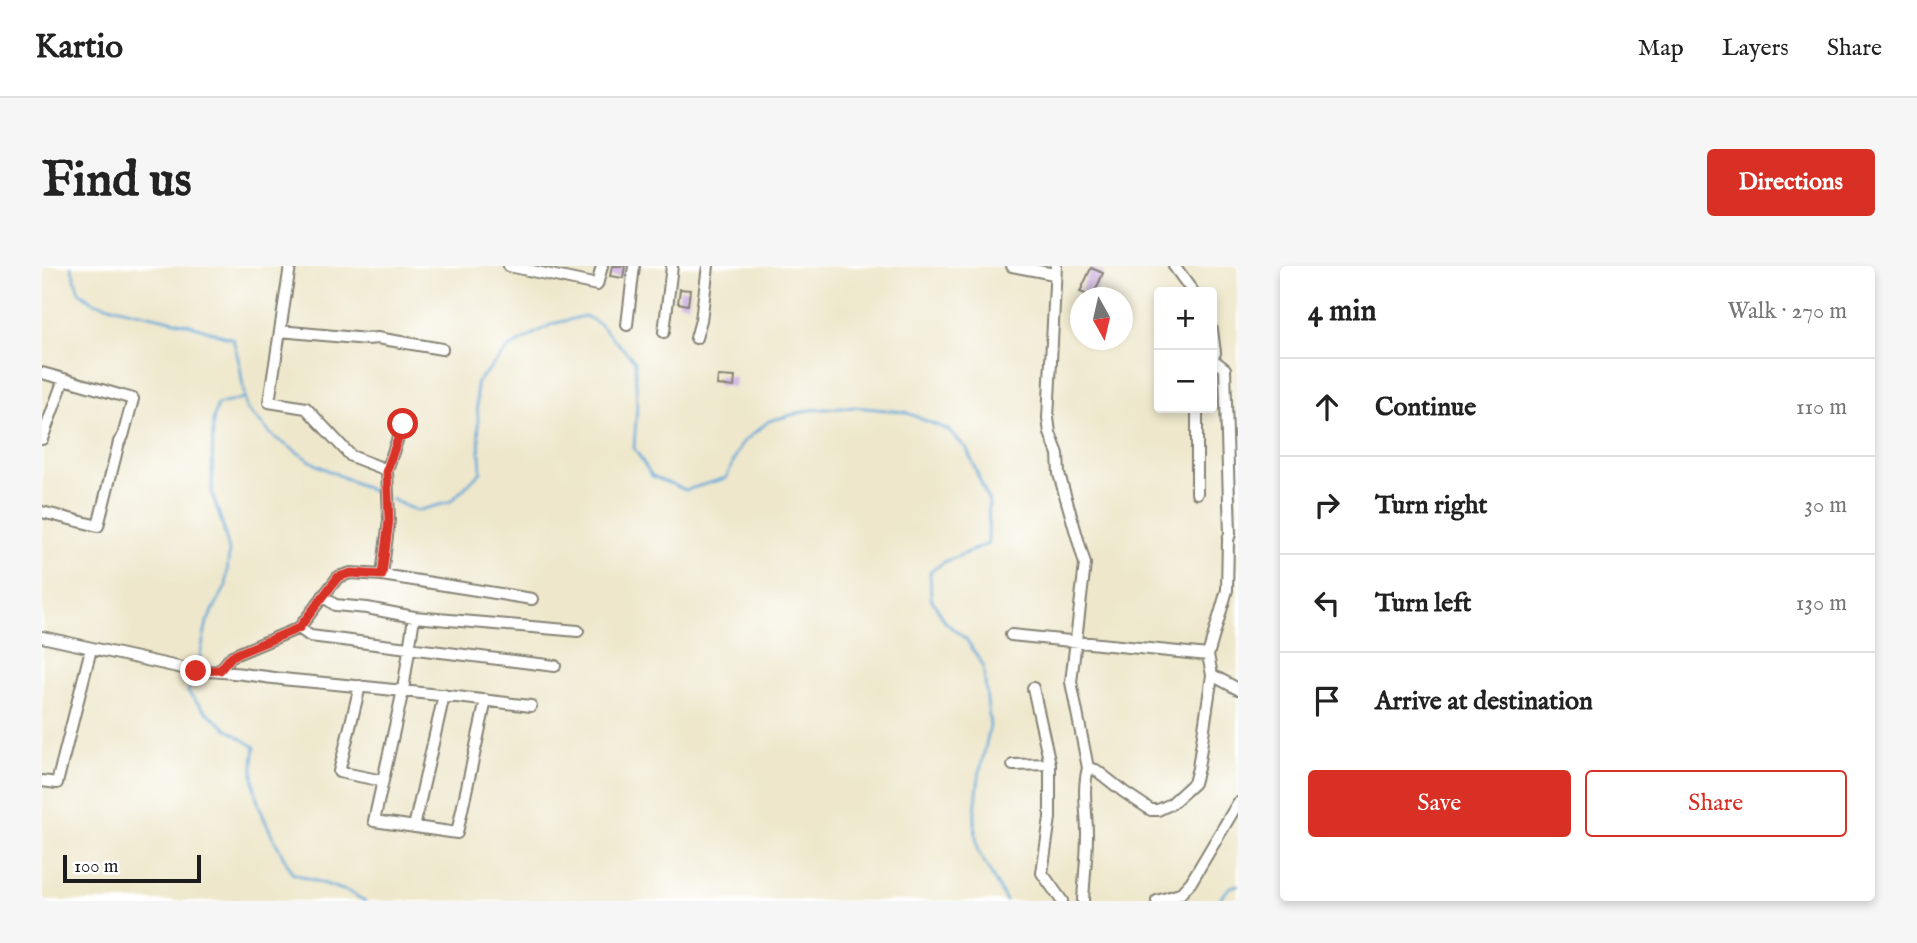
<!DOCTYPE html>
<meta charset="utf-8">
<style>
body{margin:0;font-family:"IM FELL English",serif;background:#f6f6f6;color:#222}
.controls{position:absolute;right:21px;top:21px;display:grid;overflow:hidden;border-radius:7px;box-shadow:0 4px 10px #0003}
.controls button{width:63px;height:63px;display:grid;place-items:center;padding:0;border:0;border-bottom:2px solid #e0e0e0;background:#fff;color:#222;font:35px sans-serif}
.compass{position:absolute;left:1028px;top:21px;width:63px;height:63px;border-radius:50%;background:#fff;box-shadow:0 4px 10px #0003;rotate:172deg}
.scale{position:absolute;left:21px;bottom:18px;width:138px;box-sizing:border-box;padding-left:7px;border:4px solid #1c1c1c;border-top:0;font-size:19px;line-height:24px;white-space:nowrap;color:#1c1c1c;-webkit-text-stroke:5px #fff;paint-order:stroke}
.stop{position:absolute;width:21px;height:21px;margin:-16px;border:5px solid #d93025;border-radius:50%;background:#fff}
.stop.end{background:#d93025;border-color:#fff;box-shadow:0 2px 7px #0008}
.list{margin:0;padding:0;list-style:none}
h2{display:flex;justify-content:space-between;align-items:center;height:91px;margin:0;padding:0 28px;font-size:30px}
h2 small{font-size:23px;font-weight:400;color:#767676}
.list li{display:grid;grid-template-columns:46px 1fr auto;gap:21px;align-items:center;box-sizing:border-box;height:98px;padding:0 28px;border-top:2px solid #e0e0e0}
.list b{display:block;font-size:26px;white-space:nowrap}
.list em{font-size:23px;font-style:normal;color:#767676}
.actions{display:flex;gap:14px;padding:21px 28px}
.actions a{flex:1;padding:16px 0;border:2px solid #d93025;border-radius:7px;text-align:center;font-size:24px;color:#d93025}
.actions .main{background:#d93025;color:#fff}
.icon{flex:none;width:38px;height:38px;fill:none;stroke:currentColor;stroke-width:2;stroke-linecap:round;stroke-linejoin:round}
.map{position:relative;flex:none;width:1196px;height:635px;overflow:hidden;border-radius:7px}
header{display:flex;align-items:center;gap:42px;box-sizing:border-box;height:98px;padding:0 35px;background:#fff;border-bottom:2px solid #e0e0e0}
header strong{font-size:33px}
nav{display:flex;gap:38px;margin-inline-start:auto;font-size:24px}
.intro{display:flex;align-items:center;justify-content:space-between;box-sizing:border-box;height:168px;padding:0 42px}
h1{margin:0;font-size:49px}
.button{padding:18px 32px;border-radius:7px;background:#d93025;color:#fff;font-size:24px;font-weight:700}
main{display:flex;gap:42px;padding:0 42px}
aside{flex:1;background:#fff;border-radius:7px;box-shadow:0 4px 10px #0003}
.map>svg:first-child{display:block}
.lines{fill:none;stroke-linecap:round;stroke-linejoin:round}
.stream{stroke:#61a6d7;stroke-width:2.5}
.building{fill:#cbace0}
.minor-casing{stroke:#858274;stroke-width:14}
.minor{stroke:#fff;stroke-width:10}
.route{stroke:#d93025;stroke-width:9}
</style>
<header>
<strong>Kartio</strong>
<nav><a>Map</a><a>Layers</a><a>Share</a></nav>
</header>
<div class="intro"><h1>Find us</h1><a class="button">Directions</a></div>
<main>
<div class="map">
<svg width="1196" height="635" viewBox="0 0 1196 635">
<rect width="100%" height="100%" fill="#fff"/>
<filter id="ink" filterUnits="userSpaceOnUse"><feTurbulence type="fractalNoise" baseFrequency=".0143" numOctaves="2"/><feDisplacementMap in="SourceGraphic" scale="14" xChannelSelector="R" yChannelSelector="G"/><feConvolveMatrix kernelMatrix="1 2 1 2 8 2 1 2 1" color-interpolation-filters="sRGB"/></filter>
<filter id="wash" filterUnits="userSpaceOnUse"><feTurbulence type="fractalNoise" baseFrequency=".00686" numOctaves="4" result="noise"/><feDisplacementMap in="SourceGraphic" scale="28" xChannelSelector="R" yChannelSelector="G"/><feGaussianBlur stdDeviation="1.57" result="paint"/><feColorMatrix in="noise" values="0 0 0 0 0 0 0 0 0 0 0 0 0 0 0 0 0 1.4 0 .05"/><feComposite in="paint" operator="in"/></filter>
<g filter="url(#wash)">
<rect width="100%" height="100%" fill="#eee7cb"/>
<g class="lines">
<path class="stream" d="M29 0 37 26 51 36 146 58 191 73 198 100 204 142 232 171 275 199 343 231
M349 233 374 245 408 236 439 206 434 117 467 82 510 58 543 50 556 57 593 95 595 140 592 182 610 210 644 224 684 212 700 177 727 155 768 144 814 141 863 146 906 164 925 183 947 236 946 278 902 296 888 306 889 332 904 357 924 373 941 399 948 460 937 510 932 554 936 585 964 635
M156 400 165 356 184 320 187 285 180 257 170 228 171 155 175 139 202 132
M152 410 146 426C165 449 187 465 213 481 203 531 229 565 250 607L307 626 323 635
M1176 635 1188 621 1196 619"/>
</g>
<g id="blocks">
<path class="building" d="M570 0H583L581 12 568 10Z
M1049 2 1061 7 1051 31 1038 26Z
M638 23 648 24 646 39 636 37Z
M676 110 693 111 692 121 675 119Z"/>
</g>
</g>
<g filter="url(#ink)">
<use href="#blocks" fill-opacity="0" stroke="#858274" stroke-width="2"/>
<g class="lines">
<g class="minor-casing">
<path id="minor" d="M248 0 238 65 325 73 335 72 400 83
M467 0 555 19 560 0
M970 0 1012 8
M1014 0 1006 152 1008 167 1016 188 1017 208 1043 298 1029 416 1046 502C1040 524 1045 546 1045 568 1045 591 1042 613 1041 635
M1132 0 1151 26
M585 59 592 0
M1170 64 1173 87 1170 92
M238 65 227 136 264 142 309 190 345 204 347 254 340 309
M622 66 630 0
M654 72 659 54 666 0
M0 107 22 113
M1155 142V227
M0 173 22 113 91 133 81 170 77 176 56 260 0 246
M345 204 361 157
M281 330 293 339 325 342 372 351 536 365
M372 351 361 424 332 555 415 567 444 434
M257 362 268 370 513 400
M969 369 1166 389 1185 324 1186 274 1188 268 1183 103 1170 93
M0 371 154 405C186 404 217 411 250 414 329 421 409 430 489 440
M1166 389 1170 409 1196 423
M178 404 190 390 257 362 296 311 309 307 340 309 490 333
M318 420 297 506 341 515
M991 422 1008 498V552L1000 607 1020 635
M971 499 1008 498
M1046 502 1054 504 1082 526 1109 544H1116L1129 538 1152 517 1156 502 1170 409
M0 515 15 517 49 383
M372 561 402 429
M1115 635 1138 628 1149 616 1196 537"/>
</g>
<use href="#minor" class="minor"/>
</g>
</g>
<g class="lines" filter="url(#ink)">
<path class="route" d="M154 405 178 404 190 390 257 362 296 311 309 307 340 309 347 254 345 204 361 158"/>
</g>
</svg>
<div class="controls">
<button>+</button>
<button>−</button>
</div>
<svg class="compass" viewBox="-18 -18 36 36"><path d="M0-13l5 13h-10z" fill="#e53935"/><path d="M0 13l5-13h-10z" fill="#767676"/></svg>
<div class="scale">100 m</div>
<div class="stop" style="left:361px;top:158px"></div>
<div class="stop end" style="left:154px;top:405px"></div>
</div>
<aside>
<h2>4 min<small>Walk · 270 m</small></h2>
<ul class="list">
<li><svg class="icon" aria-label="ahead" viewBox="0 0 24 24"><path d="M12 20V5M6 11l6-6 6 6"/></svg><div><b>Continue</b></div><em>110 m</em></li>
<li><svg class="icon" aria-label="right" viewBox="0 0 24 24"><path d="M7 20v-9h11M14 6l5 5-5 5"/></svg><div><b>Turn right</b></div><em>30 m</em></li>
<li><svg class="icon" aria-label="left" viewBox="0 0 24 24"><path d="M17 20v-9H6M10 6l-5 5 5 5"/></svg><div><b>Turn left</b></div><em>130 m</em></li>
<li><svg class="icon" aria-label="arrive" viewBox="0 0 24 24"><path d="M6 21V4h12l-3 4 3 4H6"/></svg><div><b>Arrive at destination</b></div></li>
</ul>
<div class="actions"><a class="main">Save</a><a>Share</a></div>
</aside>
</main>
